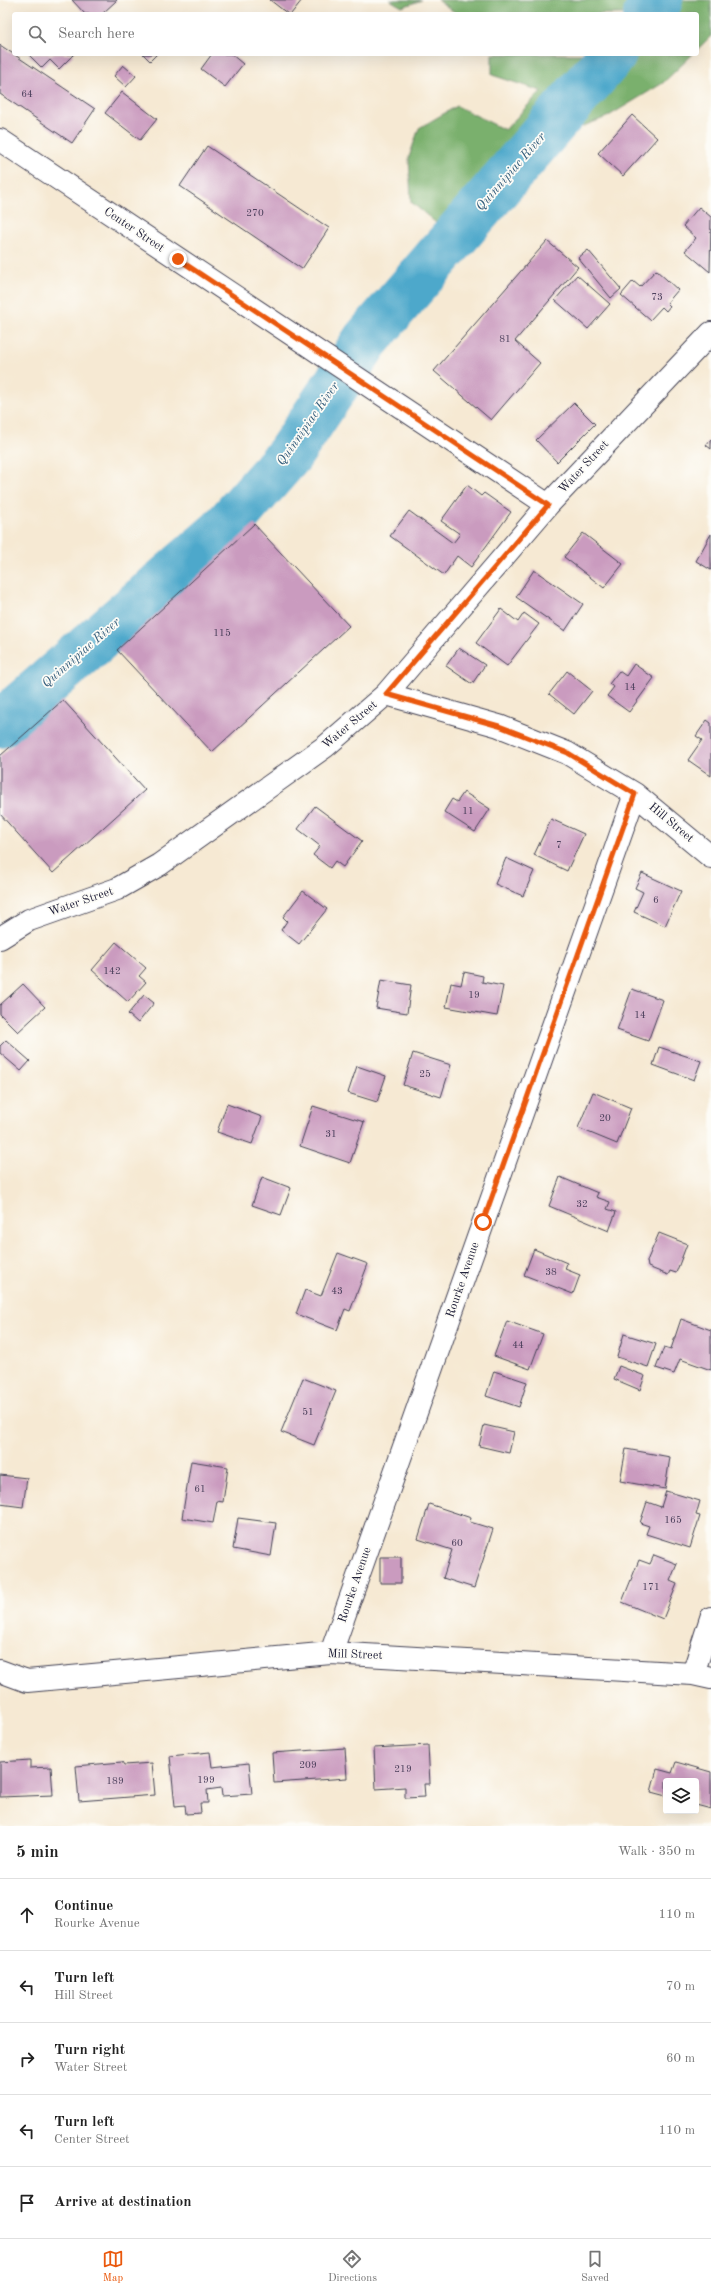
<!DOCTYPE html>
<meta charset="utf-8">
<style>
body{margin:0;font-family:"Old Standard TT",serif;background:#f2f2f2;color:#222}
.controls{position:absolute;right:12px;bottom:12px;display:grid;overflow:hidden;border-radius:4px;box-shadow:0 4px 16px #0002}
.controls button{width:36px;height:36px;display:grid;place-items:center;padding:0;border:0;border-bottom:1px solid #e0e0e0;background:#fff;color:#222;font:20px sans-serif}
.stop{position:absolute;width:12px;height:12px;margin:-9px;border:3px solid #ea580c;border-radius:50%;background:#fff}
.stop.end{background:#ea580c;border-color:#fff;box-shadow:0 1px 4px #0008}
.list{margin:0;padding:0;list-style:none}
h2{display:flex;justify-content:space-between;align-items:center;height:52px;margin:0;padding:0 16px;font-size:17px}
h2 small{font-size:13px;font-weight:400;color:#767676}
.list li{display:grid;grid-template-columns:26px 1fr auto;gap:12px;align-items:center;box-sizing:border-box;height:72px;padding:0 16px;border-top:1px solid #e0e0e0}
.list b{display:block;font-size:15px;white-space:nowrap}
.list p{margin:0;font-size:13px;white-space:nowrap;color:#767676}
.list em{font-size:13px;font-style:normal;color:#767676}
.icon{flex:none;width:22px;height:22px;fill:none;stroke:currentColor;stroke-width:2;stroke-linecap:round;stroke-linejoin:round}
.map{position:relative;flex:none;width:711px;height:1826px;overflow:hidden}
.search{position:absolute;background:#fff;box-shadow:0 4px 16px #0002;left:12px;right:12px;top:12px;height:44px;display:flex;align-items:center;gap:10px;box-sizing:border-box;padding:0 14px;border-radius:4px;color:#767676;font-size:15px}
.sheet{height:412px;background:#fff}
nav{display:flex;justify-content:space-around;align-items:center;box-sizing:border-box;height:56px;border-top:1px solid #e0e0e0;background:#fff;font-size:11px;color:#767676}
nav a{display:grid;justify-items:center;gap:2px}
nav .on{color:#ea580c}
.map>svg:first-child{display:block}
.forest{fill:#7ab06d;stroke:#4e6954}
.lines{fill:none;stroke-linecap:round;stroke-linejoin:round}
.river{stroke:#4da8cb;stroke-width:48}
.building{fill:#ca9bbf}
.minor-casing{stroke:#424052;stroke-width:24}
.minor{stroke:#fff;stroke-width:22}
.route{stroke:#ea580c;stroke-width:5}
.labels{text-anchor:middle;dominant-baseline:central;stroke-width:3.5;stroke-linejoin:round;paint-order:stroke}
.number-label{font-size:10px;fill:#4c405c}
.street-label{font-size:12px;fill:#22223b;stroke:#fdfcf7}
.water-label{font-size:13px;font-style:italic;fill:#355e7c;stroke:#fdfcf7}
</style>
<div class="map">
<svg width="711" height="1826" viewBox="0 0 711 1826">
<rect width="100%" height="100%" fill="#fdfcf7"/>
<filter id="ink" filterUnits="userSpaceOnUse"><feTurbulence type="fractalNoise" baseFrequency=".025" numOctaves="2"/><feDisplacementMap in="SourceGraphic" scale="8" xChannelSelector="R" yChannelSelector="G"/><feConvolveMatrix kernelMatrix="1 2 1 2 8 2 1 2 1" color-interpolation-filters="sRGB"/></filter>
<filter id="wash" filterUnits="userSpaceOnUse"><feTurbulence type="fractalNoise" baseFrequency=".012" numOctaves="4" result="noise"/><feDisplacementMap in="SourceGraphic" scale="16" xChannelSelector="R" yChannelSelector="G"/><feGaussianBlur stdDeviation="0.9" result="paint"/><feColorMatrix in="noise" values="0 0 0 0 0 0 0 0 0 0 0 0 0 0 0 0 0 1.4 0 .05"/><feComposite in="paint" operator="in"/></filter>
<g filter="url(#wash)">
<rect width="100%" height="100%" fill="#f6e9d3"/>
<path class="forest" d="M390 0H422L402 7Z
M438 0H711V36L697 50V14H457Z
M492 54H693L663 83 607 117 555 137 379 357 344 337 441 227 411 202 409 157 419 128 457 106 505 130 541 91 492 75Z"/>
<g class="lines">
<path class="river" d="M647 14 659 0
M0 724 222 531 289 455 366 340 613 54"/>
</g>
<g id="blocks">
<path class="building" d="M72 0H117L102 14H85Z
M270 0H302L291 14H288Z
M0 45 95 109 72 143 0 94Z
M28 54H74L59 69 50 60 42 68Z
M143 54H157L150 61Z
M212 54H231L243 64 225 87 201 69Z
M123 65 136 76 126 87 114 76Z
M122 92 157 119 140 140 105 113Z
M632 115 657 138 623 176 598 153Z
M207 146 329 228 302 269 180 186Z
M699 207 711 217 710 272 685 251 696 238 683 226Z
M547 241 578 267 515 341 540 363 491 420 434 371Z
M588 250 621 289 611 298 578 258Z
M656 270 678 290 667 303 670 306 666 311 662 307 650 320 621 295 633 281 640 287Z
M577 275 610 304 588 329 555 300Z
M574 403 595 424 557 462 536 440Z
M711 439V449L706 445Z
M467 485 481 496 484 493 511 512 471 567 457 556 444 575 390 536 409 511 453 543 460 534 441 521Z
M254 524 349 626 212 752 117 650Z
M583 533 623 564 604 588 564 557Z
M711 534V570L696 561Z
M534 570 583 604 565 631 516 597Z
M501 609 518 622 524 613 539 624 507 666 476 643Z
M459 648 485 665 472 684 446 666Z
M634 664 654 678 629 712 607 696 614 687 609 684 619 671 626 676Z
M567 671 592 691 574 714 549 694Z
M63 700 145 790 53 873 0 814V756Z
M707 720 711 723V776L688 760 702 740 696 736Z
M464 792 490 809 475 832 444 812 452 799 457 802Z
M315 806 362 841 343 867 335 861 330 868 313 855 320 846 298 829Z
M551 819 584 834 567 871 534 855Z
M506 858 534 871 523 896 495 884Z
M642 873 681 891 665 926 634 912 643 892 635 888Z
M303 891 327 909 299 944 281 930 287 921 283 917Z
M116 942 146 968 139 976 146 982 128 1002 92 970Z
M464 972 483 976 482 982 503 986 497 1016 446 1007 451 983 461 985Z
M381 980 411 985 407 1013 376 1008Z
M23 984 45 1007 18 1032 0 1014V1005Z
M632 989 663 1000 648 1041 617 1030Z
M144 995 154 1003 138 1023 128 1014Z
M6 1040 30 1061 21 1071 0 1053V1046Z
M659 1047 701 1061 694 1080 653 1065Z
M413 1053 451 1065 441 1097 403 1085Z
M357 1066 386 1076 377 1102 348 1093Z
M593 1092 631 1108 617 1144 578 1128Z
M227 1104 262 1117 252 1144 217 1132Z
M313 1106 364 1122 350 1163 300 1146Z
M262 1177 291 1188 281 1215 252 1205Z
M560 1177 598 1193 596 1197 610 1202 607 1209 616 1212 609 1231 549 1206Z
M659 1233 687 1244 676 1273 670 1271 668 1275 648 1267 647 1261Z
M534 1249 567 1263 565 1269 580 1275 573 1294 524 1275Z
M338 1253 368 1264 350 1311 345 1309 337 1330 296 1314 305 1290 321 1296Z
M681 1319 711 1330V1370L680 1359 674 1374 656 1368 664 1347 671 1349Z
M507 1321 543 1334 530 1369 494 1356Z
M624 1334 656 1344 648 1367 617 1357Z
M619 1366 645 1376 640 1390 614 1379Z
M494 1371 527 1382 519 1407 486 1396Z
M303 1378 336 1391 314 1445 281 1432Z
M484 1425 514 1432 509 1453 479 1446Z
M626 1449 670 1457 665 1489 620 1481Z
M191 1461 228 1467 223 1502 217 1501 213 1523 182 1518Z
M0 1475 27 1478 23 1507 0 1504Z
M666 1491 700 1501 696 1515 700 1516 690 1548 646 1534 649 1526 640 1523 647 1502 661 1507Z
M429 1504 471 1518 470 1522 493 1529 474 1588 443 1578 452 1550 418 1539Z
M238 1518 276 1523 271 1556 233 1549Z
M654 1555 677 1564 670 1581 677 1584 663 1619 622 1602 639 1560 650 1564Z
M380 1557H401V1583H380Z
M428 1745 430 1784H424L425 1797 405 1798V1787L376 1789 374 1748Z
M345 1748 347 1778 274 1783 272 1753Z
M210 1752 212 1767 249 1763 252 1794 222 1796 221 1788 207 1790 208 1803H200L201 1813 186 1814 185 1805 175 1806 170 1756Z
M30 1760V1768L51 1767 53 1795 0 1797V1762Z
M122 1762 124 1765 152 1763 155 1795 79 1801 76 1766Z
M676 1762 711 1772V1809L696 1805V1781H666V1796L651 1792 657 1769 672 1773Z"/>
</g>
</g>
<g filter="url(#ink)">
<use href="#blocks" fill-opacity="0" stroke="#424052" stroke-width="1"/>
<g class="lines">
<g class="minor-casing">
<path id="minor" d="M0 140 548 505
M386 694 499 726 567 753 635 794 711 857
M0 938 29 920 117 889 159 865 326 746 386 694 548 505 711 333
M331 1653 635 794
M0 1671 27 1681 331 1653 693 1674 711 1678
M693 1674 711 1618"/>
</g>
<use href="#minor" class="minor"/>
</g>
</g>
<g class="lines" filter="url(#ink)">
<path class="route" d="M178 259 548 505 386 694 499 726 568 753 635 794 483 1222"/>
</g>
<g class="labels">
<g class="number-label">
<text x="27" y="94">64</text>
<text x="255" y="213">270</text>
<text x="657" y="297">73</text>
<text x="505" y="339">81</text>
<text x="222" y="633">115</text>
<text x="630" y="687">14</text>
<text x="468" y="811">11</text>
<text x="559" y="845">7</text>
<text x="656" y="900">6</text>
<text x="112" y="971">142</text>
<text x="474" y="995">19</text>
<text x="640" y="1015">14</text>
<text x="425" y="1074">25</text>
<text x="605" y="1118">20</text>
<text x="331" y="1134">31</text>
<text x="582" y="1204">32</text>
<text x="551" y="1272">38</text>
<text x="337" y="1291">43</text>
<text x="518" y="1345">44</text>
<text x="308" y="1412">51</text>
<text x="200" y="1489">61</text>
<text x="673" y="1520">165</text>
<text x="457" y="1543">60</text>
<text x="651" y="1587">171</text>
<text x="308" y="1765">209</text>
<text x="403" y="1769">219</text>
<text x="206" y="1780">199</text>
<text x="115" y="1781">189</text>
</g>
<g class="street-label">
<text transform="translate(134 230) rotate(34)">Center Street</text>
<text transform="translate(584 467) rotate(-47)">Water Street</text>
<text transform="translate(350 725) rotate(-40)">Water Street</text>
<text transform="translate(671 823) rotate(40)">Hill Street</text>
<text transform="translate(81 902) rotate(-19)">Water Street</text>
<text transform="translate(463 1280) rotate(-71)">Rourke Avenue</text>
<text transform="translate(355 1585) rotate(-71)">Rourke Avenue</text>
<text transform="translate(355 1655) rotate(2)">Mill Street</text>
</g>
<g class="water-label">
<text transform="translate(511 172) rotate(-49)">Quinnipiac River</text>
<text transform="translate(308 424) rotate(-55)">Quinnipiac River</text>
<text transform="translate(81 653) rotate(-41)">Quinnipiac River</text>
</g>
</g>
</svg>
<div class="controls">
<button><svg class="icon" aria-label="layers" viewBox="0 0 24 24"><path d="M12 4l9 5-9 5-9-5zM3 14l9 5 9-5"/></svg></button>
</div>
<div class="stop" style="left:483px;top:1222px"></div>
<div class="stop end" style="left:178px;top:259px"></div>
<div class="search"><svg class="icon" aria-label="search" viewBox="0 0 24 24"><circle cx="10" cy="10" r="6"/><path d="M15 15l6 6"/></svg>Search here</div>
</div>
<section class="sheet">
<h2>5 min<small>Walk · 350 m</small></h2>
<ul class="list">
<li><svg class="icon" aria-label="ahead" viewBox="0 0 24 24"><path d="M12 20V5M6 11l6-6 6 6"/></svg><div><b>Continue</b><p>Rourke Avenue</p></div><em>110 m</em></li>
<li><svg class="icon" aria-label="left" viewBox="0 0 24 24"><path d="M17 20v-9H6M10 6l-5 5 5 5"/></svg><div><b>Turn left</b><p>Hill Street</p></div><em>70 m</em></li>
<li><svg class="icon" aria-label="right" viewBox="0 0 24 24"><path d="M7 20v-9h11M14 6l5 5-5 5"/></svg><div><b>Turn right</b><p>Water Street</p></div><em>60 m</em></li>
<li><svg class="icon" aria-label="left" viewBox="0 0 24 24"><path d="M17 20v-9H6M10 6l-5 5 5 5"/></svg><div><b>Turn left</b><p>Center Street</p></div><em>110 m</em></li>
<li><svg class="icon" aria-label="arrive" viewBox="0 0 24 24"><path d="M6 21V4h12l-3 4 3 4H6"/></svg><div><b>Arrive at destination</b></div></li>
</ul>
</section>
<nav>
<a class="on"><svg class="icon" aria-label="map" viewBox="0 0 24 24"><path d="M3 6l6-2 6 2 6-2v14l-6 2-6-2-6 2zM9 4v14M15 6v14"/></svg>Map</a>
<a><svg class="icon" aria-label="directions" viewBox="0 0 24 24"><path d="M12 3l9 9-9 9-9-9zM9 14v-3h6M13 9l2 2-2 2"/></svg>Directions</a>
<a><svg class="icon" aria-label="saved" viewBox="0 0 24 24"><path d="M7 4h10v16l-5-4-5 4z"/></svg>Saved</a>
</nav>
